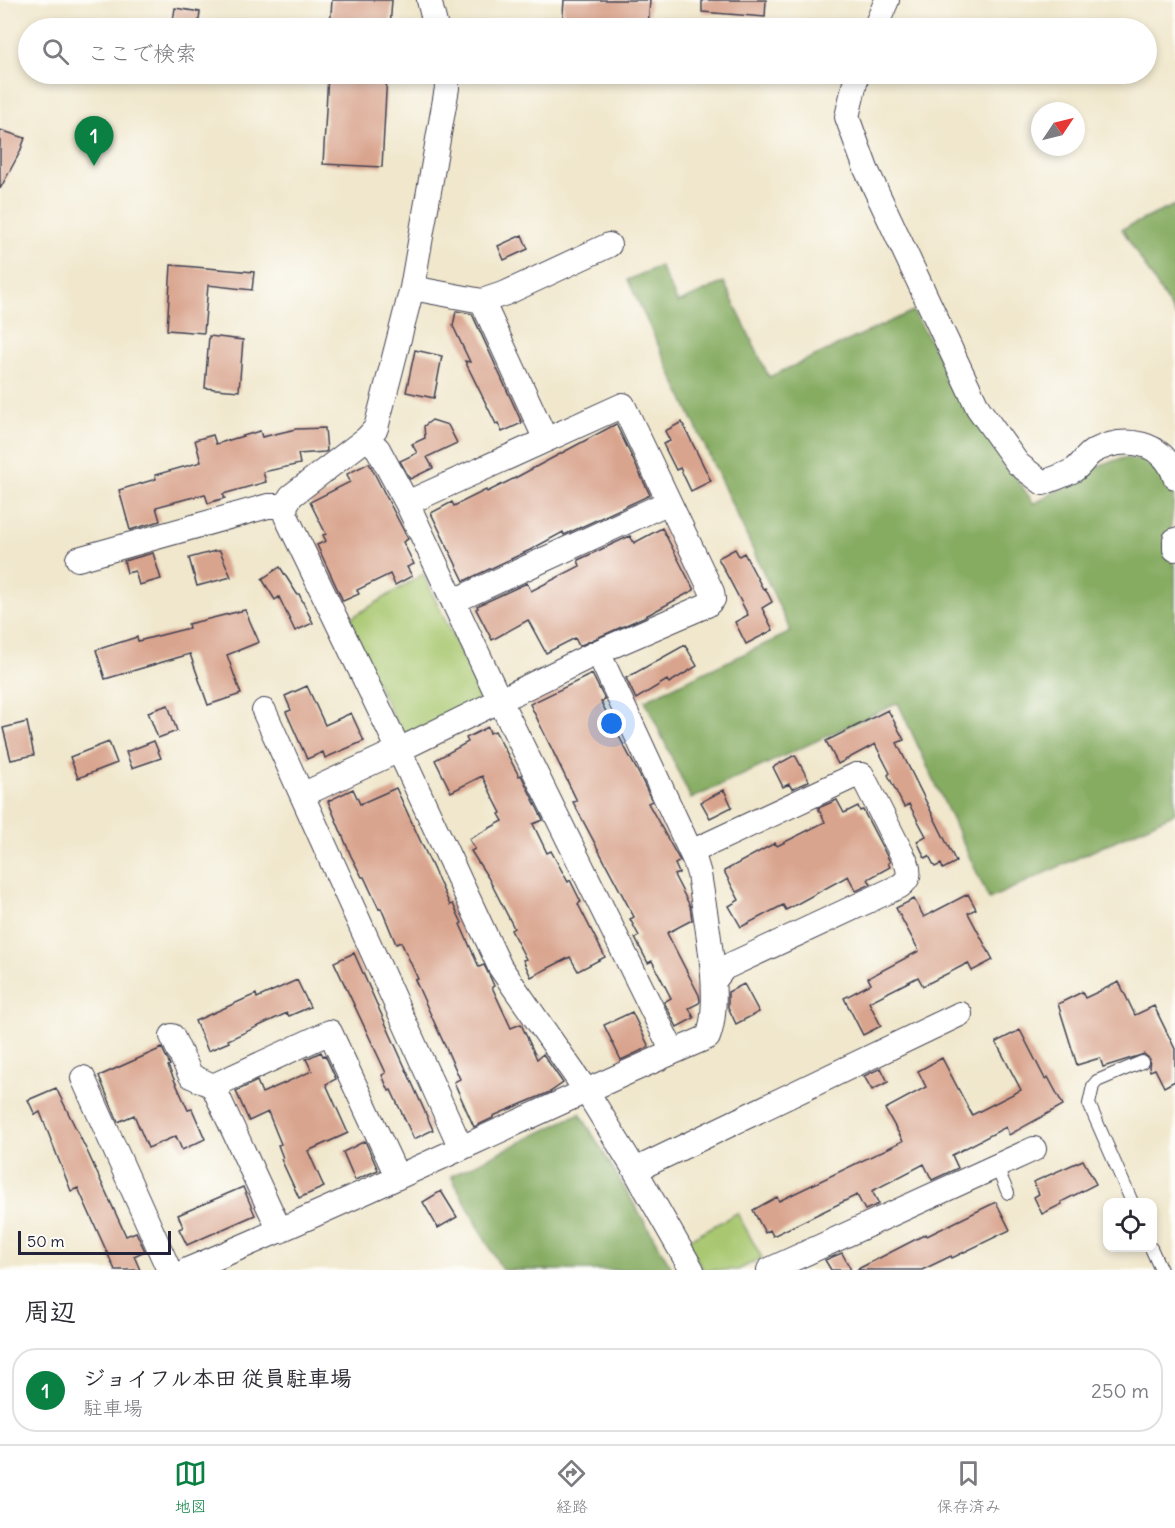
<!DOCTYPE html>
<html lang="ja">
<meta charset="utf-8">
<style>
body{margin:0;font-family:Delius,"Klee One",sans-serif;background:#f2f2f3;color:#2b2b33}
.controls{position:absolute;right:18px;bottom:18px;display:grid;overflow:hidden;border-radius:12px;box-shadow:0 3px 9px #0003}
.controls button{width:54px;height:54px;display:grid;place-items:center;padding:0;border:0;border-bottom:2px solid #e1e1e2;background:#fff;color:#2b2b33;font:30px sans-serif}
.compass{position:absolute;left:1031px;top:102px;width:54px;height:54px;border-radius:50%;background:#fff;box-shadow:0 3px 9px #0003;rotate:55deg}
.scale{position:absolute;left:18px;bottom:15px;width:153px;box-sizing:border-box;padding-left:6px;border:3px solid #22223b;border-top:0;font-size:16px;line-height:21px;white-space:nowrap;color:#22223b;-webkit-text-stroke:4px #fdfcf7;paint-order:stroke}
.you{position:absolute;left:612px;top:724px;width:21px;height:21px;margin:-15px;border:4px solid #fff;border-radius:50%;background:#1a73e8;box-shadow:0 0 0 9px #1a73e833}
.badge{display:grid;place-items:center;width:39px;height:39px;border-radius:50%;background:#0b8043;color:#fff;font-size:20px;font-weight:700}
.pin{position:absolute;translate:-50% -50px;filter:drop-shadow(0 2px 3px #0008)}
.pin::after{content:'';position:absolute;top:32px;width:21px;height:18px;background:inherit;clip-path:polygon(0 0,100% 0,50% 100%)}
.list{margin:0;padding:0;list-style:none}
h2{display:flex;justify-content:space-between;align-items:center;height:78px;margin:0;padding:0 24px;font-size:26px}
h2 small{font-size:20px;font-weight:400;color:#7c7c81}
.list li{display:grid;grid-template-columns:39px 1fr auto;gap:18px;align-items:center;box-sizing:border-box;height:84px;margin:0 12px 12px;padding:0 12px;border:2px solid #e1e1e2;border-radius:24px}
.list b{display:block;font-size:22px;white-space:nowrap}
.list p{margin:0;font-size:20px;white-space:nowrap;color:#7c7c81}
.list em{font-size:20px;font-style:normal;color:#7c7c81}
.icon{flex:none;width:33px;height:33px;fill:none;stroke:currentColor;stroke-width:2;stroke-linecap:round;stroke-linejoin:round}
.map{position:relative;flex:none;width:1175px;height:1270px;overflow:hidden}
.search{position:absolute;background:#fff;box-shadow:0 3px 9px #0003;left:18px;right:18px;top:18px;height:66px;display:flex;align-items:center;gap:15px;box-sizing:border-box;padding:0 21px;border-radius:33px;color:#7c7c81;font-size:22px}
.sheet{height:174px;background:#fff}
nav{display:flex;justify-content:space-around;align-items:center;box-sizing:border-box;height:84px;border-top:2px solid #e1e1e2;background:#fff;font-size:16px;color:#7c7c81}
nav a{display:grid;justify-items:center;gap:3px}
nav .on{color:#0b8043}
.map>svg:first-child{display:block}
.green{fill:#a8c76f;stroke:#657455;stroke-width:1.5}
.forest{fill:#86ac62;stroke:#54674e;stroke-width:1.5}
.building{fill:#d9a48e}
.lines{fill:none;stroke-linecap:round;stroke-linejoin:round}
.service-casing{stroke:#414051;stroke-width:14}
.minor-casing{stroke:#414051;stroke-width:26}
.service{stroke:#fff;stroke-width:12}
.minor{stroke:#fff;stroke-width:24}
</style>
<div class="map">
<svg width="1175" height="1270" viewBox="0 0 1175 1270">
<rect width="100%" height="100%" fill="#fdfcf7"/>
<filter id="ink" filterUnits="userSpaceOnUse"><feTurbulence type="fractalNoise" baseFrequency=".0167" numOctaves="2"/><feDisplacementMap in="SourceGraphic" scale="12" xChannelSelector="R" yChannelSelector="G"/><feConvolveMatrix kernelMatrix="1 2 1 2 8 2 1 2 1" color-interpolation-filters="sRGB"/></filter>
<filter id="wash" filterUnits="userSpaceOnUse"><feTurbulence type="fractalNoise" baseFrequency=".008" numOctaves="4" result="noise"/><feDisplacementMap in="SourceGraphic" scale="24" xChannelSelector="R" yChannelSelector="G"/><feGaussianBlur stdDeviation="1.35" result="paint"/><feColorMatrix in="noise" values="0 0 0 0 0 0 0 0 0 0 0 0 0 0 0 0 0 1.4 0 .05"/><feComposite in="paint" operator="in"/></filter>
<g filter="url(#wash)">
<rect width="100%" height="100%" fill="#f0e7cc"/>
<path class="green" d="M423 574 481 695 480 703 405 740 346 621Z
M737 1213 762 1258 738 1270H703L686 1241Z"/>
<path class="forest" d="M1175 205V315L1122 229Z
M660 266 678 303 724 282 769 377 913 311 966 404 1034 504 1103 464 1124 458 1155 462C1161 469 1168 477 1173 485 1175 502 1171 531 1166 548L1175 567V813L989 899 898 703 691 799 645 700 791 632 628 280Z
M580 1113 673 1270H502L451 1176Z"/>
<g id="blocks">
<path class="building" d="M332 0H392L390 28H330Z
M564 0H650L648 28H562Z
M702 0H766L765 17 702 12Z
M175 8 200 12 198 28H172Z
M328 74H387L382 167 323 164Z
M0 130 25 138 20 152 0 189Z
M522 235 528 249 504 260 498 246Z
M171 265 254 272 252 290 208 285 204 333 167 330Z
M456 311 472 314 522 423 502 432 498 423 496 424 465 361 470 362 453 326Z
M209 336 243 340 239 391 205 388Z
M415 350 442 356 434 398 406 392Z
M432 420 448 425 457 443 427 457 433 468 410 479 400 461 417 453 412 444 425 438 424 426Z
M682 422 711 481 691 491 680 468 676 470 663 444 670 441 665 431Z
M616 424 650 495 564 535 563 532 530 550 464 581 431 513 452 502 454 506 486 490 487 492 515 478Z
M325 428 327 451 325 452 298 454 300 464 263 472 266 482 223 494 225 498 208 503 205 494 156 507 160 521 130 530 119 490 156 479 155 475 201 462 195 440 213 435 216 444 260 431 262 437 296 429Z
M369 463 408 539 403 542 414 564 407 567 412 576 395 585 390 574 357 590 359 594 343 601 317 545 326 541 323 535 326 534 310 502 350 482 347 474Z
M662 528 694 590 644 617 579 646 575 638 546 653 528 620 492 640 476 609 478 608 477 606 527 583 531 591 580 566 578 560 630 536 634 543Z
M735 549 739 556 744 553 763 589 765 588 772 602 762 608 773 630 746 644 735 622 748 615 718 558Z
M215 551H220L231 577 197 586 189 558Z
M153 553 161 579 139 585 135 571 127 573 124 561Z
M280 567 297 594H299L313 623 295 631 279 597 275 600 262 579Z
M245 610 259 642 227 655 241 694 208 705 190 654 105 679 96 650 137 637 138 641 189 628 188 624Z
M685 645 697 666 669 683 667 680 636 699 626 678Z
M592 674 605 700 601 702 640 776 652 801 648 803 680 861 675 864 679 873 674 875 690 906 692 920 667 933 699 995 700 1001 699 1003 689 1008 694 1018 677 1027 664 1002 671 998 652 961 648 963 635 938 639 936 630 919 634 917 573 802 577 801 530 704Z
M307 686 325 725 351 713 364 741 325 758 323 752 307 759 286 712 291 710 285 696Z
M168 705 177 731 158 738 148 712Z
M888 710 904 740 897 743 956 862 943 869 941 864 935 867 929 856 925 858 917 841 926 836 909 804 904 807 888 775 890 773 875 744 838 764 826 741Z
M27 722 34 755 11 760 3 728Z
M488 727 490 733 495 731 519 776 521 775 543 820 533 824 547 853 551 851 568 882 570 880 581 902 578 904 605 957 578 971 570 957 531 977 523 960 526 959 511 930 514 928 489 879 471 851 475 849 469 839 503 821 499 814 501 813 482 776 451 792 435 760 468 742 466 738Z
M154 741 161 758 132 768 126 752Z
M109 742 117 763 78 778 70 757Z
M795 755 809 781 792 789 789 784 783 787 773 767Z
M396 788 450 905 453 904 462 923 460 924 479 967 484 965 491 979 494 986 492 987 511 1028 521 1024 537 1059 543 1054 563 1083 550 1092 493 1116V1118L474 1127 454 1082 460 1079 415 980 418 979 401 942 396 944 381 908 379 909 364 877H362L351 856 328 801 353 789 360 804Z
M724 790 732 807 710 818 701 802Z
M837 800 844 813 858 806 860 811 863 810 890 862 888 863 890 867 868 879 871 884 856 891 848 876 786 910 783 905 741 927 729 906 739 900 724 871 775 843 777 846 825 822 818 808Z
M968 894 976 909 968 913 993 960 972 971 968 963 923 986 918 977 869 1002 881 1026 863 1035 844 998 871 984 868 978 919 951 896 908 914 899 924 917Z
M354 953 433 1130 414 1139 391 1090 389 1091 382 1075 386 1073 334 962Z
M297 980 310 1007 289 1016 287 1013 228 1040 229 1042 208 1051 195 1021 256 994 257 998Z
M1119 982 1135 1015 1154 1006 1175 1049V1081L1164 1087 1155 1069 1150 1071 1149 1067 1150 1059 1144 1054 1103 1067 1100 1058 1077 1065 1058 1004 1082 992 1085 998Z
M744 984 759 1012 736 1024 728 1007V992Z
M632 1012 649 1047 621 1060 604 1025Z
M1020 1030 1045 1079 1048 1077 1063 1105 1009 1135 1006 1127 952 1155 958 1168 932 1180 924 1164 872 1191 879 1204 865 1210 857 1195 773 1236 770 1230 765 1233 753 1210 777 1197 779 1201 903 1141 885 1109 926 1087 918 1071 942 1058 972 1115 1021 1090 996 1042Z
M162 1048 170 1065 168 1066 188 1110 192 1109 205 1139 182 1150 176 1136 148 1148 134 1115 118 1122 99 1076Z
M321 1052 323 1056 325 1055 336 1079 326 1084 348 1133 308 1151 324 1187 299 1198 281 1159 283 1158 278 1145 281 1144 268 1112 249 1121 236 1091 257 1081 262 1093 312 1071 306 1059Z
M881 1068 888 1082 872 1090 864 1076Z
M56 1088 88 1153 126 1236 136 1232 145 1251 134 1256 140 1270H115L78 1188 71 1191 40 1112 35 1115 28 1100Z
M365 1141 378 1170 355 1180 343 1152Z
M1083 1160 1096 1184 1061 1202 1062 1204 1042 1214 1034 1197 1039 1194 1033 1182Z
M243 1187 255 1215 187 1245 179 1229 183 1227 178 1215Z
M441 1191 457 1217 438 1228 423 1202Z
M996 1202 1010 1230 952 1258 951 1256 922 1270H856L926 1234 927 1236Z
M842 1253 851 1270H831L825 1260Z"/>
</g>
</g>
<g filter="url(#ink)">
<use href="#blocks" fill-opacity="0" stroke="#414051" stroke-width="1.5"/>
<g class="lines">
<g class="service-casing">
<path id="service" d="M996 1166 1008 1193
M1132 1202 1089 1104 1093 1086 1097 1081 1142 1062
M1151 1248 1161 1270"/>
</g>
<g class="minor-casing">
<path id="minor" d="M429 0 436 28
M875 28 887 0
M446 74 447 88 412 288 376 428 367 438 291 496 285 506 286 516 399 750 500 967 587 1092 635 1170 692 1270
M857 74 847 117 866 169 978 408 1018 464 1043 483C1053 479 1065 475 1074 470 1082 465 1086 455 1094 451 1125 435 1164 441 1175 477
M412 288 482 301 506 293 609 245
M482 301 546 440
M367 438 378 449 407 503 500 701 673 1052
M1175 540V549
M78 559 268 506H285
M454 601 669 502
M264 711 461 1148
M302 795 399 750 598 652 707 605 713 599 712 592 623 405 407 503
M691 852 856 775H862L907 864C910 875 909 879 900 886L724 968 714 981
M172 1036 191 1076 213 1086
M83 1078 169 1270
M635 1170 960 1014
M280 1231 213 1086 330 1032 397 1176
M187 1270C363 1197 533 1112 708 1037 723 1000 705 915 699 874L695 861 598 652
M769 1270 1034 1149"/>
</g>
<use href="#service" class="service"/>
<use href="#minor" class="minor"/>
</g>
</g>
</svg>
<div class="controls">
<button><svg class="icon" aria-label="locate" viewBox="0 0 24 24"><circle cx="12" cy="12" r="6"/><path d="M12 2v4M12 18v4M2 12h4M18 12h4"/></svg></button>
</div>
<svg class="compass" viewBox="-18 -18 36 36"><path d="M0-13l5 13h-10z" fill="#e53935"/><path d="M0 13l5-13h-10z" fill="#7c7c81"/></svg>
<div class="scale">50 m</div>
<div class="you"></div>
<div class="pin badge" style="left:94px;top:166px">1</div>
<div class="search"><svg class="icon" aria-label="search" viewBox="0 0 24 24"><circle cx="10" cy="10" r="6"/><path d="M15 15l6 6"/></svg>ここで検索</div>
</div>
<section class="sheet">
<h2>周辺<small></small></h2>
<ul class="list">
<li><span class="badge">1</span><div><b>ジョイフル本田 従員駐車場</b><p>駐車場</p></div><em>250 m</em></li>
</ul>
</section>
<nav>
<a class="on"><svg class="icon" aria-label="map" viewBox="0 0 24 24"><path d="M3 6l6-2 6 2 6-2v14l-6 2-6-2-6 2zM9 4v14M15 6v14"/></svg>地図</a>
<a><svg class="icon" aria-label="directions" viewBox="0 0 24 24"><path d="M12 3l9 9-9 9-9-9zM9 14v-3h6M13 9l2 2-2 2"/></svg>経路</a>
<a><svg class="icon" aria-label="saved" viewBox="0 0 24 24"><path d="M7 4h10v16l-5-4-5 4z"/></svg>保存済み</a>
</nav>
